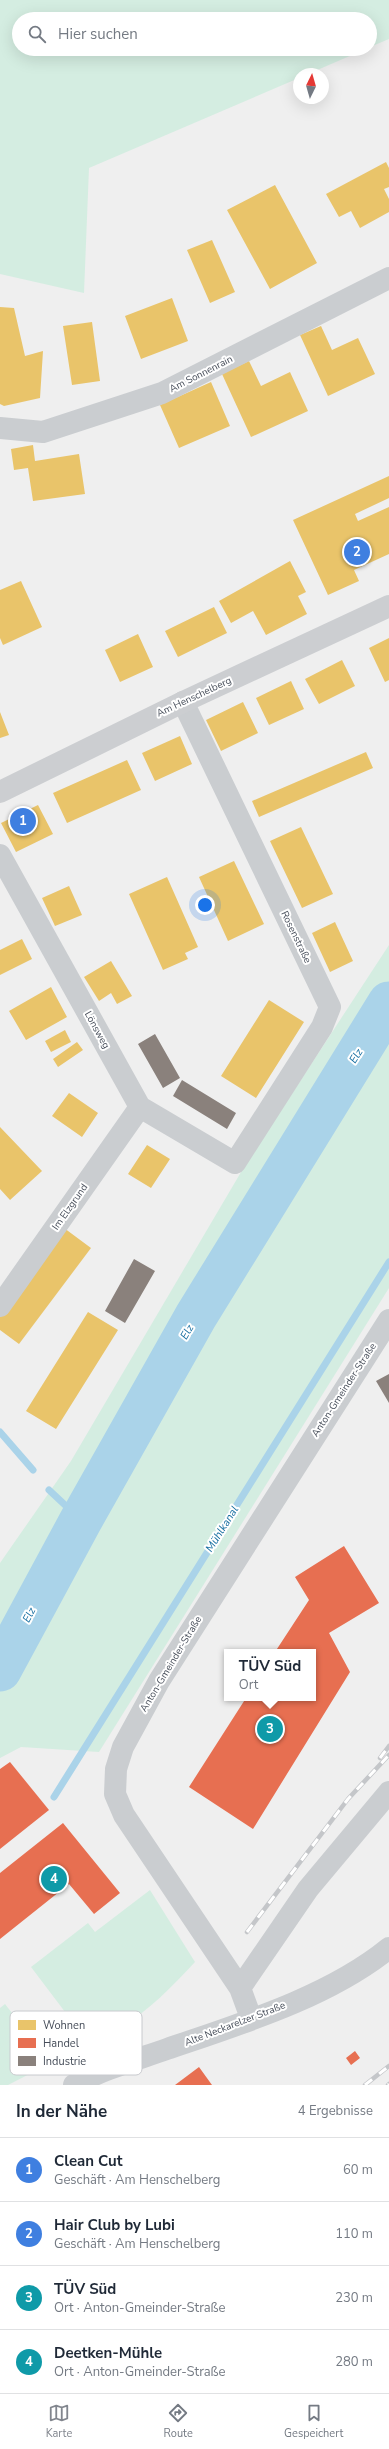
<!DOCTYPE html>
<html lang="de">
<meta charset="utf-8">
<style>
body{margin:0;font-family:"Nunito Sans",sans-serif;background:#f2f2f3;color:#1f2937}
.compass{position:absolute;left:293px;top:68px;width:36px;height:36px;border-radius:50%;background:#fff;box-shadow:0 4px 16px #0002;rotate:5deg}
.you{position:absolute;left:205px;top:905px;width:14px;height:14px;margin:-10px;border:3px solid #fff;border-radius:50%;background:#1a73e8;box-shadow:0 0 0 6px #1a73e833}
.badge{display:grid;place-items:center;width:26px;height:26px;border-radius:50%;background:#82868e;color:#fff;font-size:13px;font-weight:700}
.pin{position:absolute;translate:-50% -50%;border:2px solid #fff;box-shadow:0 1px 4px #0006}
.popup{position:absolute;left:224px;top:1649px;width:92px;height:52px;box-sizing:border-box;display:grid;place-content:center;border-radius:0px;background:#fff;filter:drop-shadow(0 1px 3px #0005);font-size:13px;white-space:nowrap;color:#747a83}
.popup b{font-size:15px;color:#1f2937}
.popup::after{content:'';position:absolute;left:50%;top:100%;margin-left:-8px;border:8px solid transparent;border-top-color:#fff}
.list{margin:0;padding:0;list-style:none}
h2{display:flex;justify-content:space-between;align-items:center;height:52px;margin:0;padding:0 16px;font-size:17px}
h2 small{font-size:13px;font-weight:400;color:#747a83}
.list li{display:grid;grid-template-columns:26px 1fr auto;gap:12px;align-items:center;box-sizing:border-box;height:64px;padding:0 16px;border-top:1px solid #e0e1e3}
.list b{display:block;font-size:15px;white-space:nowrap}
.list p{margin:0;font-size:13px;white-space:nowrap;color:#747a83}
.list em{font-size:13px;font-style:normal;color:#747a83}
.icon{flex:none;width:22px;height:22px;fill:none;stroke:currentColor;stroke-width:2;stroke-linecap:round;stroke-linejoin:round}
.map{position:relative;flex:none;width:389px;height:2085px;overflow:hidden}
.search{position:absolute;background:#fff;box-shadow:0 4px 16px #0002;left:12px;right:12px;top:12px;height:44px;display:flex;align-items:center;gap:10px;box-sizing:border-box;padding:0 14px;border-radius:22px;color:#747a83;font-size:15px}
.sheet{height:308px;background:#fff}
nav{display:flex;justify-content:space-around;align-items:center;box-sizing:border-box;height:56px;border-top:1px solid #e0e1e3;background:#fff;font-size:11px;color:#747a83}
nav a{display:grid;justify-items:center;gap:2px}
nav .on{color:#82868e}
.map>svg:first-child{display:block}
.green{fill:#d4ede1}
.homes{fill:#e9c46a}
.shops{fill:#e76f51}
.industry{fill:#8a817c}
.lines{fill:none;stroke-linecap:round;stroke-linejoin:round}
.stream{stroke:#aad3e9;stroke-width:7}
.river{stroke:#aad3e9;stroke-width:43}
.minor{stroke:#cacdd0;stroke-width:22}
.tertiary{stroke:#cacdd0;stroke-width:22}
.secondary{stroke:#ccced1;stroke-width:22}
.rail-casing{stroke:#c4c6c9;stroke-width:4.5}
.rail{stroke:#fff;stroke-width:3;stroke-dasharray:9;stroke-linecap:butt}
.labels{text-anchor:middle;dominant-baseline:central;stroke-width:4;stroke-linejoin:round;paint-order:stroke}
.street-label{font-size:10px;fill:#474e5a;stroke:#fff}
.water-label{font-size:11px;font-style:italic;fill:#146da0;stroke:#fff}
.key{fill:#fff;stroke:#c8cace;stroke-width:1}
.key-label{font-size:11px;fill:#474e5a}
</style>
<div class="map">
<svg width="389" height="2085" viewBox="0 0 389 2085">
<rect width="100%" height="100%" fill="#efefef"/>
<path class="green" d="M0 0H389V39L370 47V19H19V49H366L308 74H299V78L89 168 84 293 0 274Z
M389 945V1288L99 1752 21 1747 0 1758V1563L71 1461 244 1167Z
M150 1890 195 1962C172 1987 149 2010 121 2028L111 2017 84 2037 31 1967 88 1923 95 1932Z
M5 2004 51 2063 8 2085H0V2008Z"/>
<path class="homes" d="M386 162 389 168V187L384 189 389 199V212L360 228 351 211 339 217 326 194Z
M275 185 317 263 270 289 227 210Z
M212 240 235 292 210 303 187 250Z
M172 298 188 341 141 359 125 316Z
M0 307 14 308 25 356 43 351 40 398 4 406 0 404Z
M92 322 100 381 72 385 63 326Z
M321 326 332 350 358 338 375 374 328 396 300 335Z
M249 361 261 386 290 372 308 411 251 437 222 374Z
M211 382 230 426 179 448 160 405Z
M33 445 35 461 79 454 85 494 33 501 28 468 14 470 11 449Z
M389 476V498L355 514 358 521 389 507V554L354 570 359 581 328 595 293 520Z
M290 561 306 592 298 596 307 614 266 635 253 611 231 623 219 601Z
M21 581 42 627 3 645 0 638V590Z
M214 607 227 633 178 657 165 631Z
M138 634 153 667 120 682 105 650Z
M389 638V680L385 682 369 648Z
M342 660 355 686 319 704 305 679Z
M291 681 304 709 269 725 256 698Z
M243 702 258 733 221 751 206 720Z
M0 712 9 735 0 738Z
M180 736 192 764 155 781 142 753Z
M366 752 373 768 259 817 252 801Z
M127 760 141 790 67 823 53 793Z
M38 805 53 834 16 852 1 823Z
M301 827 333 894 302 908 270 841Z
M234 861 264 924 228 941 199 877Z
M167 877 198 947 185 953 188 959 163 970 129 894Z
M69 886 82 915 55 926 42 898Z
M335 922 353 961 330 972 312 933Z
M22 939 32 959 0 975V950Z
M111 961 132 996 117 1004 111 993 99 1001 84 977Z
M51 987 67 1017 26 1040 9 1011Z
M269 1000 304 1022 256 1098 221 1076Z
M65 1030 71 1042 51 1052 45 1041Z
M77 1042 83 1050 58 1067 53 1059Z
M69 1093 98 1113 82 1137 52 1116Z
M0 1127 42 1171 10 1200 0 1189Z
M147 1145 170 1159 151 1188 128 1174Z
M64 1228 91 1248 19 1344 0 1330V1314Z
M88 1312 118 1330 56 1429 26 1411Z"/>
<path class="shops" d="M344 1546 379 1603 329 1633 350 1672 253 1829 189 1787 246 1698H313V1652H275L309 1600 295 1577Z
M10 1762 49 1810 0 1849V1769Z
M63 1823 120 1893 94 1914 69 1884 0 1939V1873Z
M111 2018 120 2029 104 2041 96 2030Z
M355 2051 360 2058 351 2065 346 2058Z
M199 2067 212 2085H175Z"/>
<path class="industry" d="M155 1034 180 1078 163 1088 138 1044Z
M182 1080 236 1113 227 1129 173 1096Z
M134 1259 155 1271 125 1323 105 1311Z
M389 1374V1403L376 1381Z"/>
<g class="lines">
<path class="stream" d="M0 1432 33 1470
M49 1490 81 1520
M54 1797 389 1262"/>
<path class="river" d="M0 1670 81 1520 196 1316 389 1003"/>
<path class="minor" d="M0 428 43 432 162 393 389 278
M0 855 140 1107 235 1163 322 1027 330 1007 183 702
M0 1306 140 1107
M240 1988 308 1889 389 1792
M251 2018 240 1988 124 1815 115 1794 116 1769 123 1747 159 1681 389 1320"/>
<path class="tertiary" d="M74 2085C103 2069 136 2060 167 2049 240 2024 329 1997 389 1948"/>
<path class="secondary" d="M0 792 183 702 389 606"/>
<g class="rail-casing">
<path id="rail" d="M380 1758 389 1746
M247 1932 348 1799 389 1755
M365 2085 389 2066
M388 2085 389 2084"/>
</g>
<use href="#rail" class="rail"/>
</g>
<g class="labels">
<g class="street-label">
<text transform="translate(201 374) rotate(-27)">Am Sonnenrain</text>
<text transform="translate(194 697) rotate(-25)">Am Henschelberg</text>
<text transform="translate(296 937) rotate(64)">Rosenstraße</text>
<text transform="translate(97 1030) rotate(61)">Lönsweg</text>
<text transform="translate(70 1207) rotate(-55)">Im Elzgrund</text>
<text transform="translate(344 1390) rotate(-57)">Anton-Gmeinder-Straße</text>
<text transform="translate(171 1664) rotate(-59)">Anton-Gmeinder-Straße</text>
<text transform="translate(235 2024) rotate(-21)">Alte Neckarelzer Straße</text>
</g>
<g class="water-label">
<text transform="translate(356 1056) rotate(-58)">Elz</text>
<text transform="translate(187 1332) rotate(-60)">Elz</text>
<text transform="translate(222 1529) rotate(-58)">Mühlkanal</text>
<text transform="translate(29 1615) rotate(-62)">Elz</text>
</g>
</g>
<rect x="10" y="2011" width="132" height="64" rx="6" class="key"/>
<rect x="18" y="2020" width="18" height="10" fill="#e9c46a"/>
<rect x="18" y="2038" width="18" height="10" fill="#e76f51"/>
<rect x="18" y="2056" width="18" height="10" fill="#8a817c"/>
<g class="key-label">
<text x="43" y="2029">Wohnen</text>
<text x="43" y="2047">Handel</text>
<text x="43" y="2065">Industrie</text>
</g>
</svg>
<svg class="compass" viewBox="-18 -18 36 36"><path d="M0-13l5 13h-10z" fill="#e53935"/><path d="M0 13l5-13h-10z" fill="#747a83"/></svg>
<div class="you"></div>
<div class="pin badge" style="left:23px;top:821px;background:#3f7fe0">1</div>
<div class="pin badge" style="left:357px;top:552px;background:#3f7fe0">2</div>
<div class="pin badge" style="left:270px;top:1729px;background:#0f9aa8">3</div>
<div class="popup"><b>TÜV Süd</b>Ort</div>
<div class="pin badge" style="left:54px;top:1879px;background:#0f9aa8">4</div>
<div class="search"><svg class="icon" aria-label="search" viewBox="0 0 24 24"><circle cx="10" cy="10" r="6"/><path d="M15 15l6 6"/></svg>Hier suchen</div>
</div>
<section class="sheet">
<h2>In der Nähe<small>4 Ergebnisse</small></h2>
<ul class="list">
<li><span class="badge" style="background:#3f7fe0">1</span><div><b>Clean Cut</b><p>Geschäft · Am Henschelberg</p></div><em>60 m</em></li>
<li><span class="badge" style="background:#3f7fe0">2</span><div><b>Hair Club by Lubi</b><p>Geschäft · Am Henschelberg</p></div><em>110 m</em></li>
<li><span class="badge" style="background:#0f9aa8">3</span><div><b>TÜV Süd</b><p>Ort · Anton-Gmeinder-Straße</p></div><em>230 m</em></li>
<li><span class="badge" style="background:#0f9aa8">4</span><div><b>Deetken-Mühle</b><p>Ort · Anton-Gmeinder-Straße</p></div><em>280 m</em></li>
</ul>
</section>
<nav>
<a class="on"><svg class="icon" aria-label="map" viewBox="0 0 24 24"><path d="M3 6l6-2 6 2 6-2v14l-6 2-6-2-6 2zM9 4v14M15 6v14"/></svg>Karte</a>
<a><svg class="icon" aria-label="directions" viewBox="0 0 24 24"><path d="M12 3l9 9-9 9-9-9zM9 14v-3h6M13 9l2 2-2 2"/></svg>Route</a>
<a><svg class="icon" aria-label="saved" viewBox="0 0 24 24"><path d="M7 4h10v16l-5-4-5 4z"/></svg>Gespeichert</a>
</nav>
